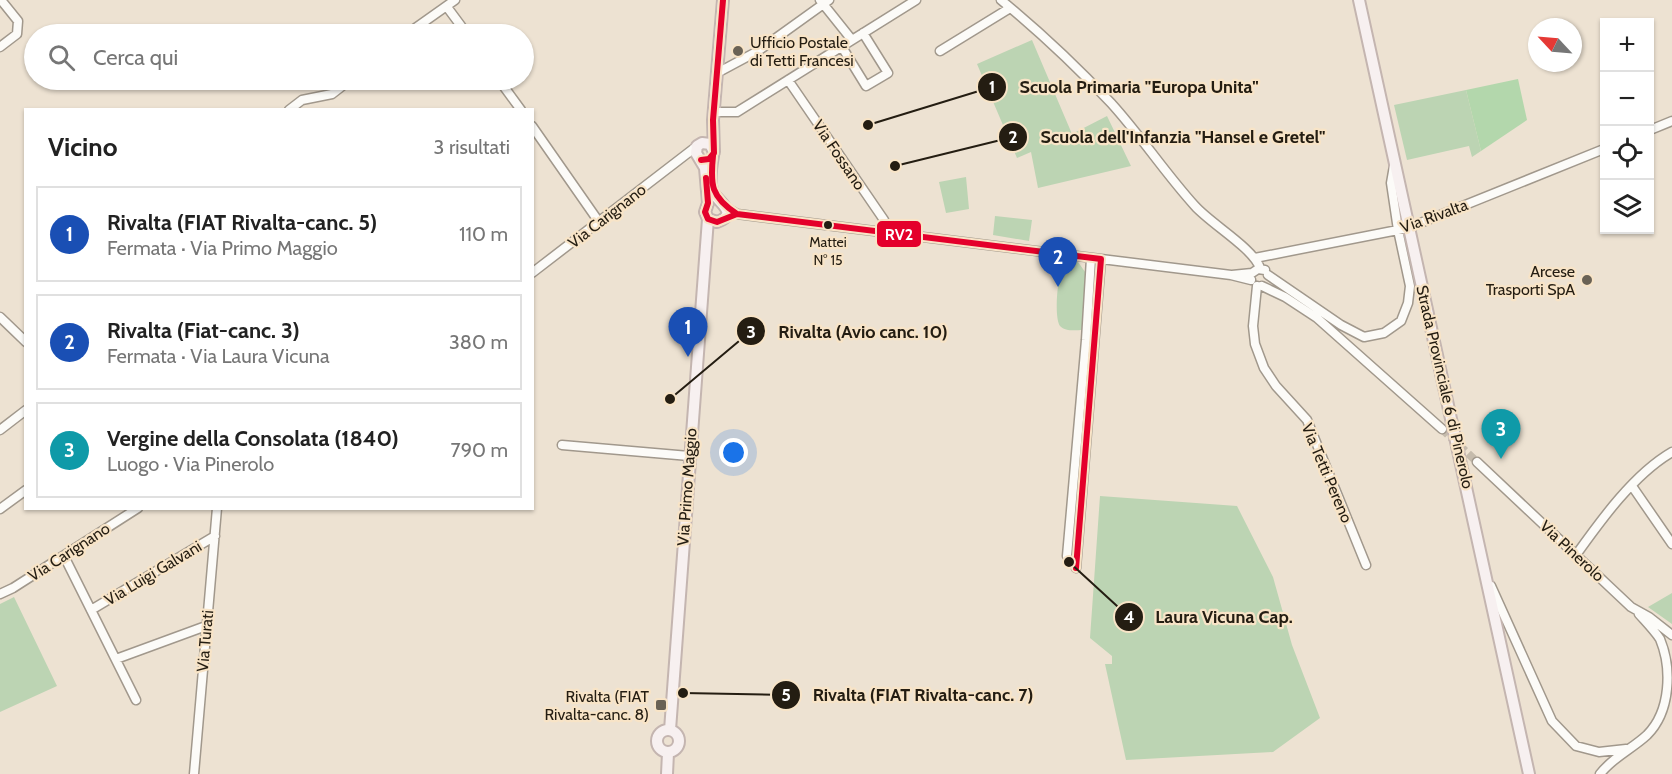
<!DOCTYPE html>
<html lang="it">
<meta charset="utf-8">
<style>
body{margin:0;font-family:Cabin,sans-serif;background:#f6f6f6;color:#222}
.controls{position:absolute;right:18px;top:18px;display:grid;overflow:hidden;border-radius:0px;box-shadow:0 2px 4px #0004}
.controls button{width:54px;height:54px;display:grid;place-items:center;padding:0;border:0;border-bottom:2px solid #e0e0e0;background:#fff;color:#222;font:30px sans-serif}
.compass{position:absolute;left:1528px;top:18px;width:54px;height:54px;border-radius:50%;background:#fff;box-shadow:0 2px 4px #0004;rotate:296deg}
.you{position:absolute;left:734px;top:453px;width:21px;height:21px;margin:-15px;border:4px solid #fff;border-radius:50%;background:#1a73e8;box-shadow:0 0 0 9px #1a73e833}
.badge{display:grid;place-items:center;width:39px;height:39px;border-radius:50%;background:#db2777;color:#fff;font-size:20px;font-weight:700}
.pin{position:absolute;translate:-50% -50px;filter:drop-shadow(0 2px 3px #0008)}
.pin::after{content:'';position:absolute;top:32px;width:21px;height:18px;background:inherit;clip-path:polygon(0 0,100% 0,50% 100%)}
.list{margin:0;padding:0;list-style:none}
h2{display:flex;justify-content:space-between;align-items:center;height:78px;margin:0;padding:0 24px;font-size:26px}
h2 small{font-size:20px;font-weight:400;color:#767676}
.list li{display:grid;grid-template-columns:39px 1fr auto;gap:18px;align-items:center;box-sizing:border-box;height:96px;margin:0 12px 12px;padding:0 12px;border:2px solid #e0e0e0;border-radius:0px}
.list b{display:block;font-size:22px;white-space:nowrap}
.list p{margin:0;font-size:20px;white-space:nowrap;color:#767676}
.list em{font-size:20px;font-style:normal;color:#767676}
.icon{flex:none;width:33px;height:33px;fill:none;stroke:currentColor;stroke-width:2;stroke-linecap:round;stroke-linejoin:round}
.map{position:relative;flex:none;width:1672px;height:774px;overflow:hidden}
.search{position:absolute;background:#fff;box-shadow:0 2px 4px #0004;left:24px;top:24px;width:510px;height:66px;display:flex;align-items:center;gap:15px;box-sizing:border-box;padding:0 21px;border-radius:33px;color:#767676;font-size:22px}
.panel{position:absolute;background:#fff;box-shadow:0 2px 4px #0004;left:24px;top:108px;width:510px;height:402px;border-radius:0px}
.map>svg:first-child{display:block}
.green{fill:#bcd4b3}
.forest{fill:#b3d7ac}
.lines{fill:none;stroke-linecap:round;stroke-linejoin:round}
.minor-tunnel{stroke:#c5bbac;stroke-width:8;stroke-dasharray:8 4;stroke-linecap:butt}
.minor-casing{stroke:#a1988c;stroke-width:11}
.major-casing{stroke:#c4b5b0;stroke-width:14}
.minor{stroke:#fcfbf8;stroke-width:8}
.major{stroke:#f7f0f0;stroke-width:10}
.bus-1-casing{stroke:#f8e4c7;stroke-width:10}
.bus-1{stroke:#e4002b;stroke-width:6}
.poi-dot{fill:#6a6255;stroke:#f8e4c7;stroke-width:2}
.bus-dot{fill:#241d12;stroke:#f8e4c7;stroke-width:2}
.labels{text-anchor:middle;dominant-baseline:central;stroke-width:4.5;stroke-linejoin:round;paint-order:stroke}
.bus-label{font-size:14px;fill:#241d12;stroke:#f8e4c7}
.poi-label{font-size:16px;fill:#241d12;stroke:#f8e4c7;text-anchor:end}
.street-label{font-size:16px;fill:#241d12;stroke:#f8e4c7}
.leader{fill:none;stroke:#241d12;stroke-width:2}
.callout-dot{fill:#241d12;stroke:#f8e4c7;stroke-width:2}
.mark-label{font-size:18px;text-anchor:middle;font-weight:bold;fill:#fff}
.callout-label{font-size:18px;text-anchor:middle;font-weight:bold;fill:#241d12;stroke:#f8e4c7;stroke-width:4.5;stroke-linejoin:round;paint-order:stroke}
.line-badge{stroke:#f8e4c7;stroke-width:2}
.badge-label{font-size:16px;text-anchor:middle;font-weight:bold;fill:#fff}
</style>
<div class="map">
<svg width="1672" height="774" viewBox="0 0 1672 774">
<rect width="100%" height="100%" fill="#ede2d2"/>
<path class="green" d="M1032 40 1072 134 1107 116 1131 166 1038 188 1031 152 1017 158 977 64Z
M1466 90 1481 151 1472 157 1469 146 1407 160 1394 105Z
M966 177 969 209 946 213 939 182Z
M995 216 1032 220 1029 241 993 235Z
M1070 262H1078L1088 276 1083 330C1076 330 1066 332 1060 326 1054 318 1057 277 1063 268 1065 264 1067 264 1070 262Z
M1100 496 1237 506 1273 577 1292 645 1320 718 1273 752 1126 760 1105 664H1112V656L1090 638Z
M1672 593V624L1648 607Z
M14 597 57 686 0 712V604Z"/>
<path class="forest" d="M1518 79 1527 120 1481 151 1466 90Z"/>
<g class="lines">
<path class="minor-tunnel" d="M1442 429 1477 462"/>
<g class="minor-casing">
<path id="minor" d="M820 0 852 40
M1001 0C1040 32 1077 67 1111 103 1141 136 1165 173 1195 206 1211 224 1253 248 1260 268
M447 7 467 34
M407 34 455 0
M0 47 17 34 18 21 1 0
M842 47 866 86 888 73 863 33
M940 51 1010 8
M717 73 758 51 829 0
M499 80 521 110
M788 80 884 220 883 232
M289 110 302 100 332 94 350 80
M714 112H737L916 0
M532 126 599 222
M1650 130 1672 121
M727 208 737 214 1231 275 1251 280
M1255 258 1408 228 1604 149
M532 273 697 146
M1232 275 1252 273 1258 269 1265 270
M1268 275 1341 325 1364 337 1384 333 1401 321 1408 303 1410 286 1398 230 1391 183 1394 166
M1257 286 1253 326 1255 344 1264 368 1276 386 1307 420 1366 565
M1262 286 1285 297 1317 318 1442 429
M0 317 26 342
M0 430 26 410
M562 445 689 456
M1477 462 1631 607 1649 617 1672 635
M1632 486 1672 544
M0 509 26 490
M1576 555C1601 520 1634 474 1672 452
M64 556 136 700
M1067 556 1086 340 1091 258
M1076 568 1101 259
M1491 586 1552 721 1576 746 1599 752 1626 749
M0 594 13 588 138 508
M91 610 215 536
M116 659 206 626
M194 774 217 508
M1600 774C1613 757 1632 749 1647 735 1671 711 1672 668 1660 639 1654 630 1646 622 1639 614"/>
</g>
<g class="major-casing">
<path id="major" d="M1359 0 1529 774
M714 152 713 120 723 0
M713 156C711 167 709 179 712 190 714 200 742 213 717 222L708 219 705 212 708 203 705 168 696 153 697 146 702 143 710 144 713 150
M657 741a11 11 0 1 1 22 0a11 11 0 1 1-22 0Z
M670 730 708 219
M667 774 668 753"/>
</g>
<use href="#minor" class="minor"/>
<use href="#major" class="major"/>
<g class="bus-1-casing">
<path id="bus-1" d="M713 156C710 185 711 197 737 214L1101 259 1076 568
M701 160 709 159 714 153 713 120 723 0
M706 178 708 203 705 212 708 219 717 222 737 214"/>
</g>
<use href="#bus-1" class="bus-1"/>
</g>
<g class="poi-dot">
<circle cx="738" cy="51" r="6"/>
<circle cx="1587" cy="280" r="6"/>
<rect x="655" y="699" width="12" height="12" rx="3"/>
</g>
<circle class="bus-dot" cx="828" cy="225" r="5"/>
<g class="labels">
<g class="bus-label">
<text x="828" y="242">Mattei<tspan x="828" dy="18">N° 15</tspan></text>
</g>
<g class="poi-label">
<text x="750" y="42" text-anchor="start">Ufficio Postale<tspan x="750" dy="18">di Tetti Francesi</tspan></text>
<text x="1575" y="271">Arcese<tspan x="1575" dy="18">Trasporti SpA</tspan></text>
<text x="649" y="696">Rivalta (FIAT<tspan x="649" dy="18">Rivalta-canc. 8)</tspan></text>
</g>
<g class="street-label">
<text transform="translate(839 155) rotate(56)">Via Fossano</text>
<text transform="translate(607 216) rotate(-38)">Via Carignano</text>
<text transform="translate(1434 216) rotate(-20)">Via Rivalta</text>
<text transform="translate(1445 387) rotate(77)">Strada Provinciale 6 di Pinerolo</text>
<text transform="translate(1327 473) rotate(67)">Via Tetti Pereno</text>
<text transform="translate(687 487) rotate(-86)">Via Primo Maggio</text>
<text transform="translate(1572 551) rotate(43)">Via Pinerolo</text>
<text transform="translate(69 552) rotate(-33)">Via Carignano</text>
<text transform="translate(153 573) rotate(-31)">Via Luigi Galvani</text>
<text transform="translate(205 641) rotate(-85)">Via Turati</text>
</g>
</g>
<path class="leader" d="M868 125L992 87M895 166L1013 137M670 399L751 331M1069 562L1129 617M683 693L786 695"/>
<g class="callout-dot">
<circle cx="868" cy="125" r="6"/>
<circle cx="895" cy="166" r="6"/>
<circle cx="670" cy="399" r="6"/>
<circle cx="1069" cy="562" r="6"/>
<circle cx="683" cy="693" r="6"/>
<circle cx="992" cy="87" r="15"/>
<circle cx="1013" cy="137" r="15"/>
<circle cx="751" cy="331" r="15"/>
<circle cx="1129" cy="617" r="15"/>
<circle cx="786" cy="695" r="15"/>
</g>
<g class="mark-label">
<text x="992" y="93">1</text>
<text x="1013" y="143">2</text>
<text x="751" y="338">3</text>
<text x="1129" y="623">4</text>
<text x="786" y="701">5</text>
</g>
<g class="callout-label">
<text x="1139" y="93">Scuola Primaria "Europa Unita"</text>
<text x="1183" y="143">Scuola dell'Infanzia "Hansel e Gretel"</text>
<text x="863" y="338">Rivalta (Avio canc. 10)</text>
<text x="1224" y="623">Laura Vicuna Cap.</text>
<text x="923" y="701">Rivalta (FIAT Rivalta-canc. 7)</text>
</g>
<rect class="line-badge" x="876" y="220" width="46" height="28" rx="6" fill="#e4002b"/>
<g class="badge-label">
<text x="899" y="240">RV2</text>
</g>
</svg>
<div class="controls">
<button>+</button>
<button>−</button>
<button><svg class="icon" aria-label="locate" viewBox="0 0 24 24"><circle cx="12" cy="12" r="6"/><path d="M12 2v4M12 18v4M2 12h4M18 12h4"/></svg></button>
<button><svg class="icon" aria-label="layers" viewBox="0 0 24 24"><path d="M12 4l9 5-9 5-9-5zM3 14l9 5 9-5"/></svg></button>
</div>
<svg class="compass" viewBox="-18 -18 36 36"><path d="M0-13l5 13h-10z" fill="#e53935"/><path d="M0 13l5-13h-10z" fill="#767676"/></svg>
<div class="you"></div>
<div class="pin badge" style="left:688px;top:357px;background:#1a4fb4">1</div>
<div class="pin badge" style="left:1058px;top:287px;background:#1a4fb4">2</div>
<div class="pin badge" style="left:1501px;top:459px;background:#0f9aa8">3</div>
<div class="search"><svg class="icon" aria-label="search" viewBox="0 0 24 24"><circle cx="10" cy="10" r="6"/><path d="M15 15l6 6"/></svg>Cerca qui</div>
<section class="panel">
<h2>Vicino<small>3 risultati</small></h2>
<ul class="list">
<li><span class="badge" style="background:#1a4fb4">1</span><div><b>Rivalta (FIAT Rivalta-canc. 5)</b><p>Fermata · Via Primo Maggio</p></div><em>110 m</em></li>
<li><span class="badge" style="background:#1a4fb4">2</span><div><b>Rivalta (Fiat-canc. 3)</b><p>Fermata · Via Laura Vicuna</p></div><em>380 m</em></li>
<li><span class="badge" style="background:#0f9aa8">3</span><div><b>Vergine della Consolata (1840)</b><p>Luogo · Via Pinerolo</p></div><em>790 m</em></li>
</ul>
</section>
</div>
